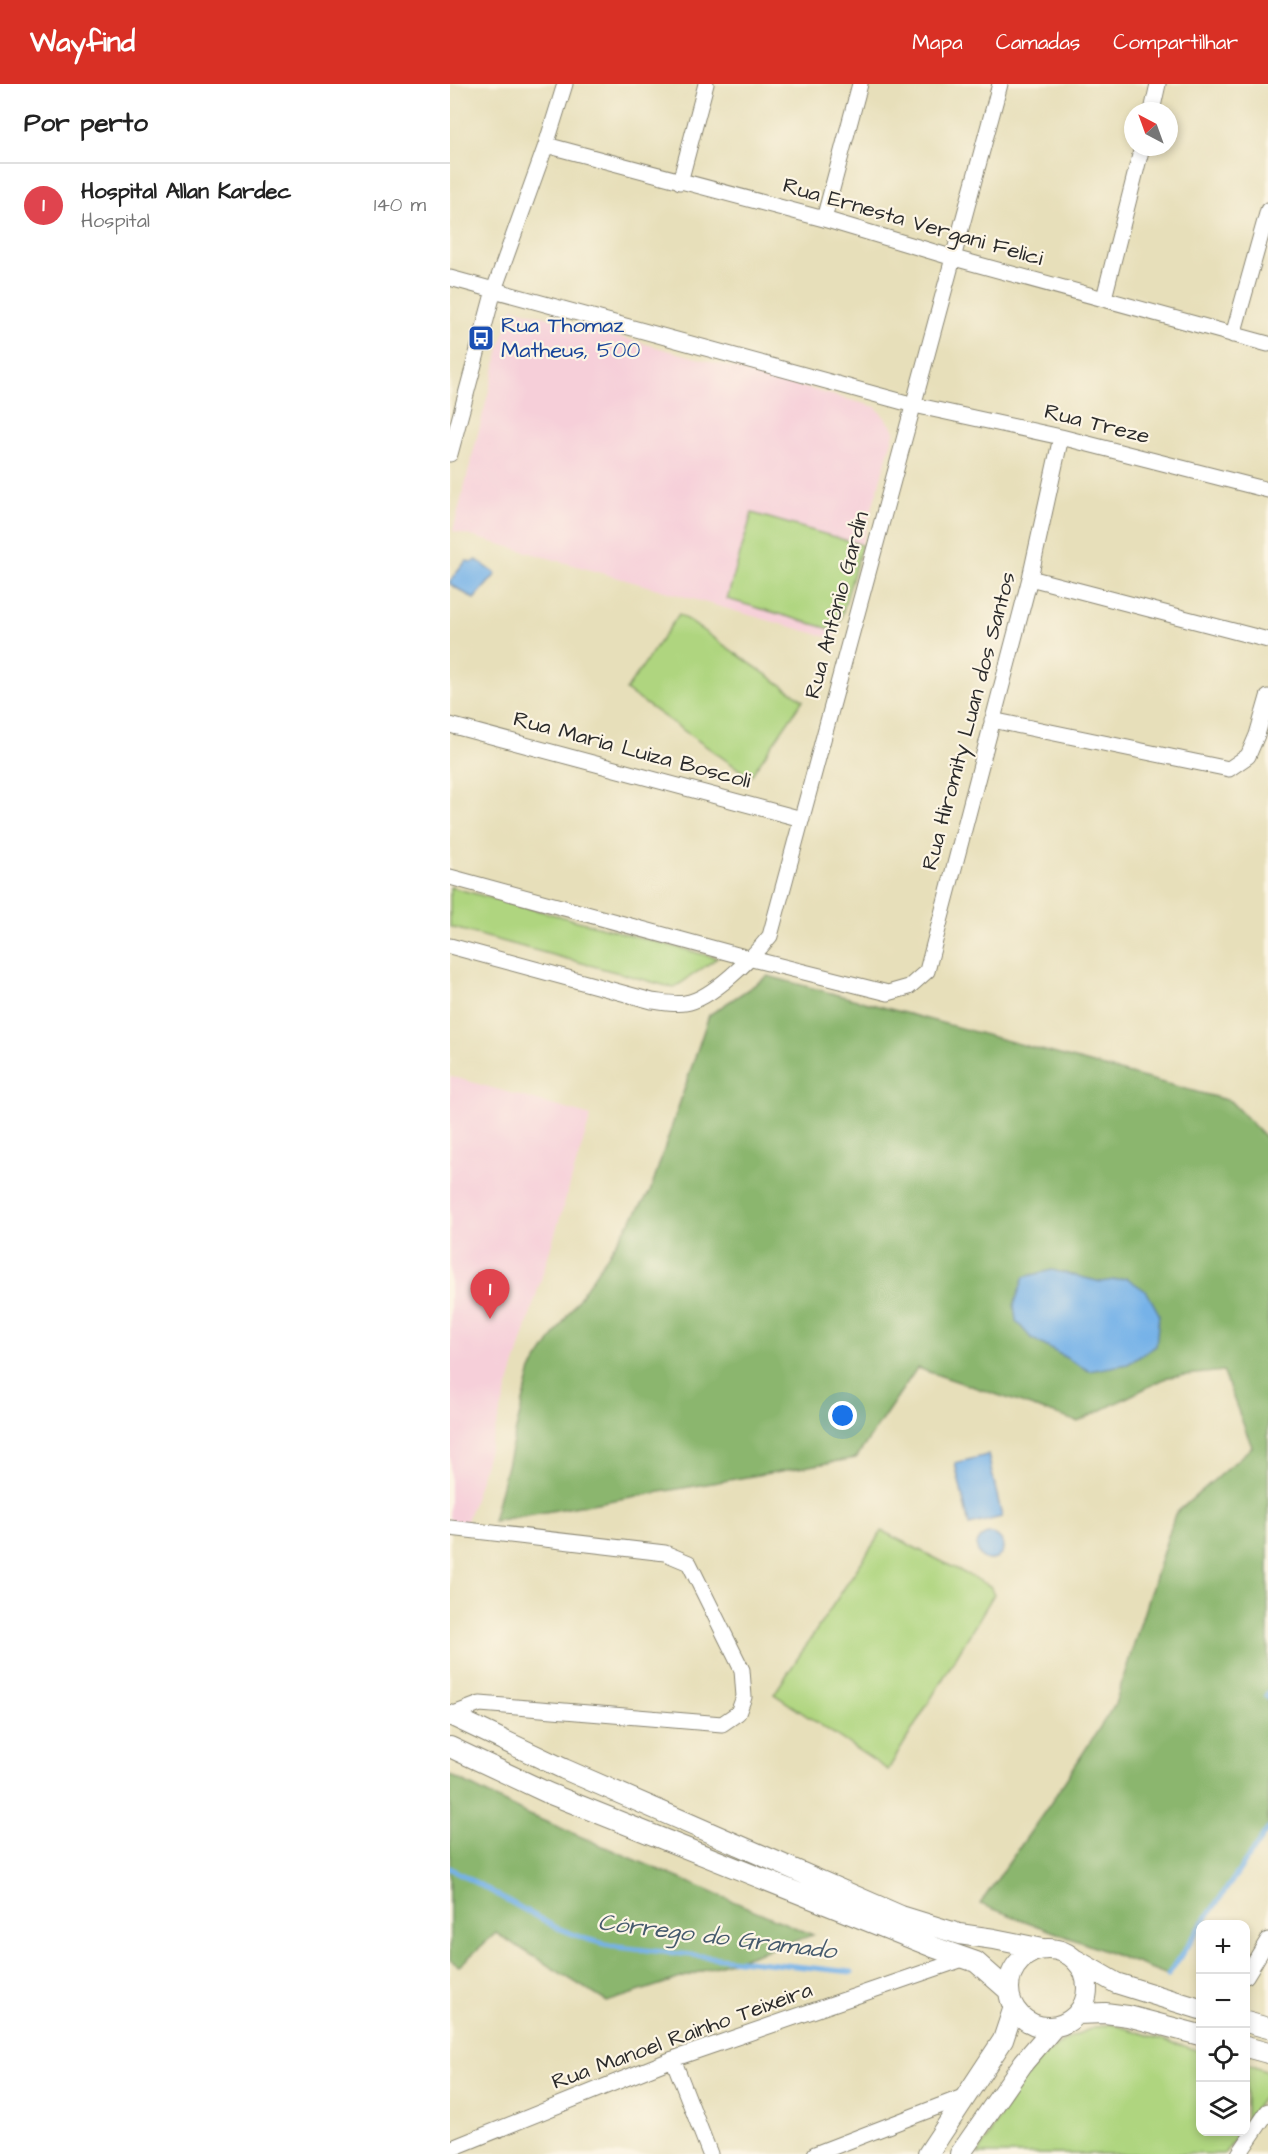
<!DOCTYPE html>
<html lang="pt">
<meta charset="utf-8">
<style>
body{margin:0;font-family:"Architects Daughter",sans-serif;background:#f2f2f2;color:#222}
.controls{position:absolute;right:18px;bottom:18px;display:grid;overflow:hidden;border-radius:12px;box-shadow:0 3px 9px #0003}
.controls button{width:54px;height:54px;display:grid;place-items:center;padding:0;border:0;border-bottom:2px solid #e0e0e0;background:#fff;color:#222;font:30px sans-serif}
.compass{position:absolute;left:674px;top:18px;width:54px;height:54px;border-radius:50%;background:#fff;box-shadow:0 3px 9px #0003;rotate:319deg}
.you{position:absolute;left:393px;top:1332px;width:21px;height:21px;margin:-15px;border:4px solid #fff;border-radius:50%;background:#1a73e8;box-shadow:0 0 0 9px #1a73e833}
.badge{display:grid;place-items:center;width:39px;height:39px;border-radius:50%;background:#d93025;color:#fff;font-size:20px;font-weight:700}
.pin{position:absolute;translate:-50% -50px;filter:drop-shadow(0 2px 3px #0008)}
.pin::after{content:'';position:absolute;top:32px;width:21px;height:18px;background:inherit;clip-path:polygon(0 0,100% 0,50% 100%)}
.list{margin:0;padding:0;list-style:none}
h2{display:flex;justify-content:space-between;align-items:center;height:78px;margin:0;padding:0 24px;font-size:26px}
h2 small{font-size:20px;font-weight:400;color:#767676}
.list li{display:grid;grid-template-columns:39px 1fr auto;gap:18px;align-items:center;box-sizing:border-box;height:84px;padding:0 24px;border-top:2px solid #e0e0e0}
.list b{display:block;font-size:22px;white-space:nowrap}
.list p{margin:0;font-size:20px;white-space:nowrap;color:#767676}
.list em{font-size:20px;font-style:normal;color:#767676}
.icon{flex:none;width:33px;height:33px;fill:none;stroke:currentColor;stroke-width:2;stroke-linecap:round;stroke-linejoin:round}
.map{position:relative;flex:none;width:818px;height:2070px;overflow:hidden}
header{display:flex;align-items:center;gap:36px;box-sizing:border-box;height:84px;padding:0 30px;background:#d93025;color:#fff}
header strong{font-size:28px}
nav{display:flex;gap:33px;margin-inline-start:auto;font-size:21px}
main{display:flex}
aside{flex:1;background:#fff}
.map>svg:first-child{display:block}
.built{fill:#f6cfd9}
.green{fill:#afd57f;stroke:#6d8055;stroke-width:1.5}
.forest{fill:#8bb66e;stroke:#5b704c;stroke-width:1.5}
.water{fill:#76b2e8;stroke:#506e8a;stroke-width:1.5}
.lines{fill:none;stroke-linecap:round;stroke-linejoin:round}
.stream{stroke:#76b2e8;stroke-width:5}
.street-casing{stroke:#898572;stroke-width:17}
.secondary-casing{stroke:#898572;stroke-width:22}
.street{stroke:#fff;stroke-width:15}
.secondary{stroke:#fff;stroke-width:20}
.labels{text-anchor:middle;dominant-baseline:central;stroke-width:4.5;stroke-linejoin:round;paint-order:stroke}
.street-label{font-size:22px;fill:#2b2b2b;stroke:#fcf5e5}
.transit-label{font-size:22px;fill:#164399;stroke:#fcf5e5;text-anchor:start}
.water-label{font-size:24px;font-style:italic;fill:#455a6d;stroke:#fcf5e5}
</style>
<header>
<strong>Wayfind</strong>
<nav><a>Mapa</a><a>Camadas</a><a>Compartilhar</a></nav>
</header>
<main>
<aside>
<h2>Por perto<small></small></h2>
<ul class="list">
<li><span class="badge" style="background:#e0444e">1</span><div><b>Hospital Allan Kardec</b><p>Hospital</p></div><em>140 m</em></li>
</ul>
</aside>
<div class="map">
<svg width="818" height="2070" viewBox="0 0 818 2070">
<rect width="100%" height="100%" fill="#fcf5e5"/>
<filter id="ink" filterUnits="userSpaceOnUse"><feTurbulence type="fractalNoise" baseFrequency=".0167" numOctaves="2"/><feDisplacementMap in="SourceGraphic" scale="12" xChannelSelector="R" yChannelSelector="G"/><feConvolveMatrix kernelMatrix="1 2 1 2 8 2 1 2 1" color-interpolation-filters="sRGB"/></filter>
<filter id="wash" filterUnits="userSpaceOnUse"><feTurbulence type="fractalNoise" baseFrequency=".008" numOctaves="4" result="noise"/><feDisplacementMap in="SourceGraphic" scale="24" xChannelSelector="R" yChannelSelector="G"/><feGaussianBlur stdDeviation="1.35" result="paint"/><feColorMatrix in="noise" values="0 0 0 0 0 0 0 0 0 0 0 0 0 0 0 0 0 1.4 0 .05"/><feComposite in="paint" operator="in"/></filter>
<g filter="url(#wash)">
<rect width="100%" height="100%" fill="#e7dfba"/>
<path class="built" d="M63 224 426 323 445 346 384 555 3 447 52 256Z
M0 992 141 1032 16 1441 0 1438Z"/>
<path class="green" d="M302 429 412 461 387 547 277 515Z
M229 530 353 616 300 693 176 606Z
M0 803 267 874 224 904 0 843Z
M432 1447 540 1502 544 1510 438 1686 324 1610Z
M661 1940 750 1967V2048H789L774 2070H528C565 2010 585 1953 661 1940Z
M796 1980 818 1988 816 2008 796 2038Z"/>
<path class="forest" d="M318 892 780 1017 818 1056V1609L816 1612 818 1613V1745L750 1840 718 1891 530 1820 600 1720 665 1620 725 1430 802 1363 773 1287 718 1293 628 1338 467 1284 406 1374 43 1437 81 1286 200 1108 259 931Z
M0 1691 75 1729 363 1851 157 1918 46 1849 9 1882 0 1876Z"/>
<path class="water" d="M27 476 46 490 24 515 0 500V497L16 477 23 478Z
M602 1186 651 1198 677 1194 697 1208 709 1230 706 1262 678 1280 639 1287 581 1254 566 1237 564 1221 574 1193Z
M538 1371 552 1433 519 1441 505 1379Z
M527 1463a13 13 0 1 1 26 0a13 13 0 1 1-26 0Z"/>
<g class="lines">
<path class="stream" d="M818 1609 816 1612 818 1613
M0 1784 105 1843 136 1855 167 1863 402 1888
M752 1840 818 1745
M718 1891 750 1843"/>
</g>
</g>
<g filter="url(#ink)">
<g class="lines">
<g class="street-casing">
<path id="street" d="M702 27 708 0
M96 61 374 135 504 174 818 260
M230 98 256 0
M374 135 410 0
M0 194 464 321 611 353 818 406
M654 214 692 63
M783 251 818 126
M0 370 44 206 96 61 115 0
M580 494 818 556
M542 636 779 685 798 672 807 651 818 613
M0 641 352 735
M0 793 302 875 438 909 459 903 477 887 580 494 611 353
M0 862 202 917C212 918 225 921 235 919 261 916 304 872 320 852L550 0
M0 1444 215 1469 239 1479 292 1586 294 1613 288 1629 272 1640 30 1620 1 1631
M796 1892 818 1856
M223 1975 260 2070
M0 2065 223 1975 516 1874
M365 2070 518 2011
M789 2070 818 2027"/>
</g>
<g class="secondary-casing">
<path id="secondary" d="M0 1631 114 1685 451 1832 509 1850 544 1855 593 1865
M0 1663 98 1709 483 1863 526 1878 559 1907
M559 1904a39 39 0 1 1 78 0a39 39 0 1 1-78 0Z
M626 1876 666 1899 750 1925
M627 1930 655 1929 678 1932 750 1951
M796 1938 818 1944
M796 1963 818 1969
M478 2070 553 1956 564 1923
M510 2070 574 1978 604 1943"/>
</g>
<use href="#street" class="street"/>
<use href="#secondary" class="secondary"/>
</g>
</g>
<defs>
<g id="bus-square" transform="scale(1.35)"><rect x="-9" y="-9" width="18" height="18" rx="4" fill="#1a4fb4" stroke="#fcf5e5"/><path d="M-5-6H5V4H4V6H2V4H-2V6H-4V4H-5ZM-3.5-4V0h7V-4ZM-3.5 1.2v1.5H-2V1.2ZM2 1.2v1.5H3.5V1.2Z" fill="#fff"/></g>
</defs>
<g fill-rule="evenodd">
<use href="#bus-square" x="31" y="254"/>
</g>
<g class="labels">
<g class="street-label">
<text transform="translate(463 138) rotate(16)">Rua Ernesta Vergani Felici</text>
<text transform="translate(647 340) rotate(14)">Rua Treze</text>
<text transform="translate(387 521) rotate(-75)">Rua Antônio Gardin</text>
<text transform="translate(519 637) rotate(-75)">Rua Hiromity Luan dos Santos</text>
<text transform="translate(182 666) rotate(15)">Rua Maria Luiza Boscoli</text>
<text transform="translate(232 1952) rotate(-20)">Rua Manoel Rainho Teixeira</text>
</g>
<g class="transit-label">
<text x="51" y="241">Rua Thomaz<tspan x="51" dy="25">Matheus, 500</tspan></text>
</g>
<g class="water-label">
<text transform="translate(267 1853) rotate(7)">Córrego do Gramado</text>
</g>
</g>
</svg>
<div class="controls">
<button>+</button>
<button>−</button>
<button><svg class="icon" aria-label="locate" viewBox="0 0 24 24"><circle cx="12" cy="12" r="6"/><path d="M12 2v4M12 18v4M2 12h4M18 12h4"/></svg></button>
<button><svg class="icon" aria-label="layers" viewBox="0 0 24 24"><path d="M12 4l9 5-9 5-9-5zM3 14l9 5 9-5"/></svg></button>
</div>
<svg class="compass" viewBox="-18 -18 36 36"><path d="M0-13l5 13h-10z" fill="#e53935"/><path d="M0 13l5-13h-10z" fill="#767676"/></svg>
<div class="you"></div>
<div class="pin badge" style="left:40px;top:1235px;background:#e0444e">1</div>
</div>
</main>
